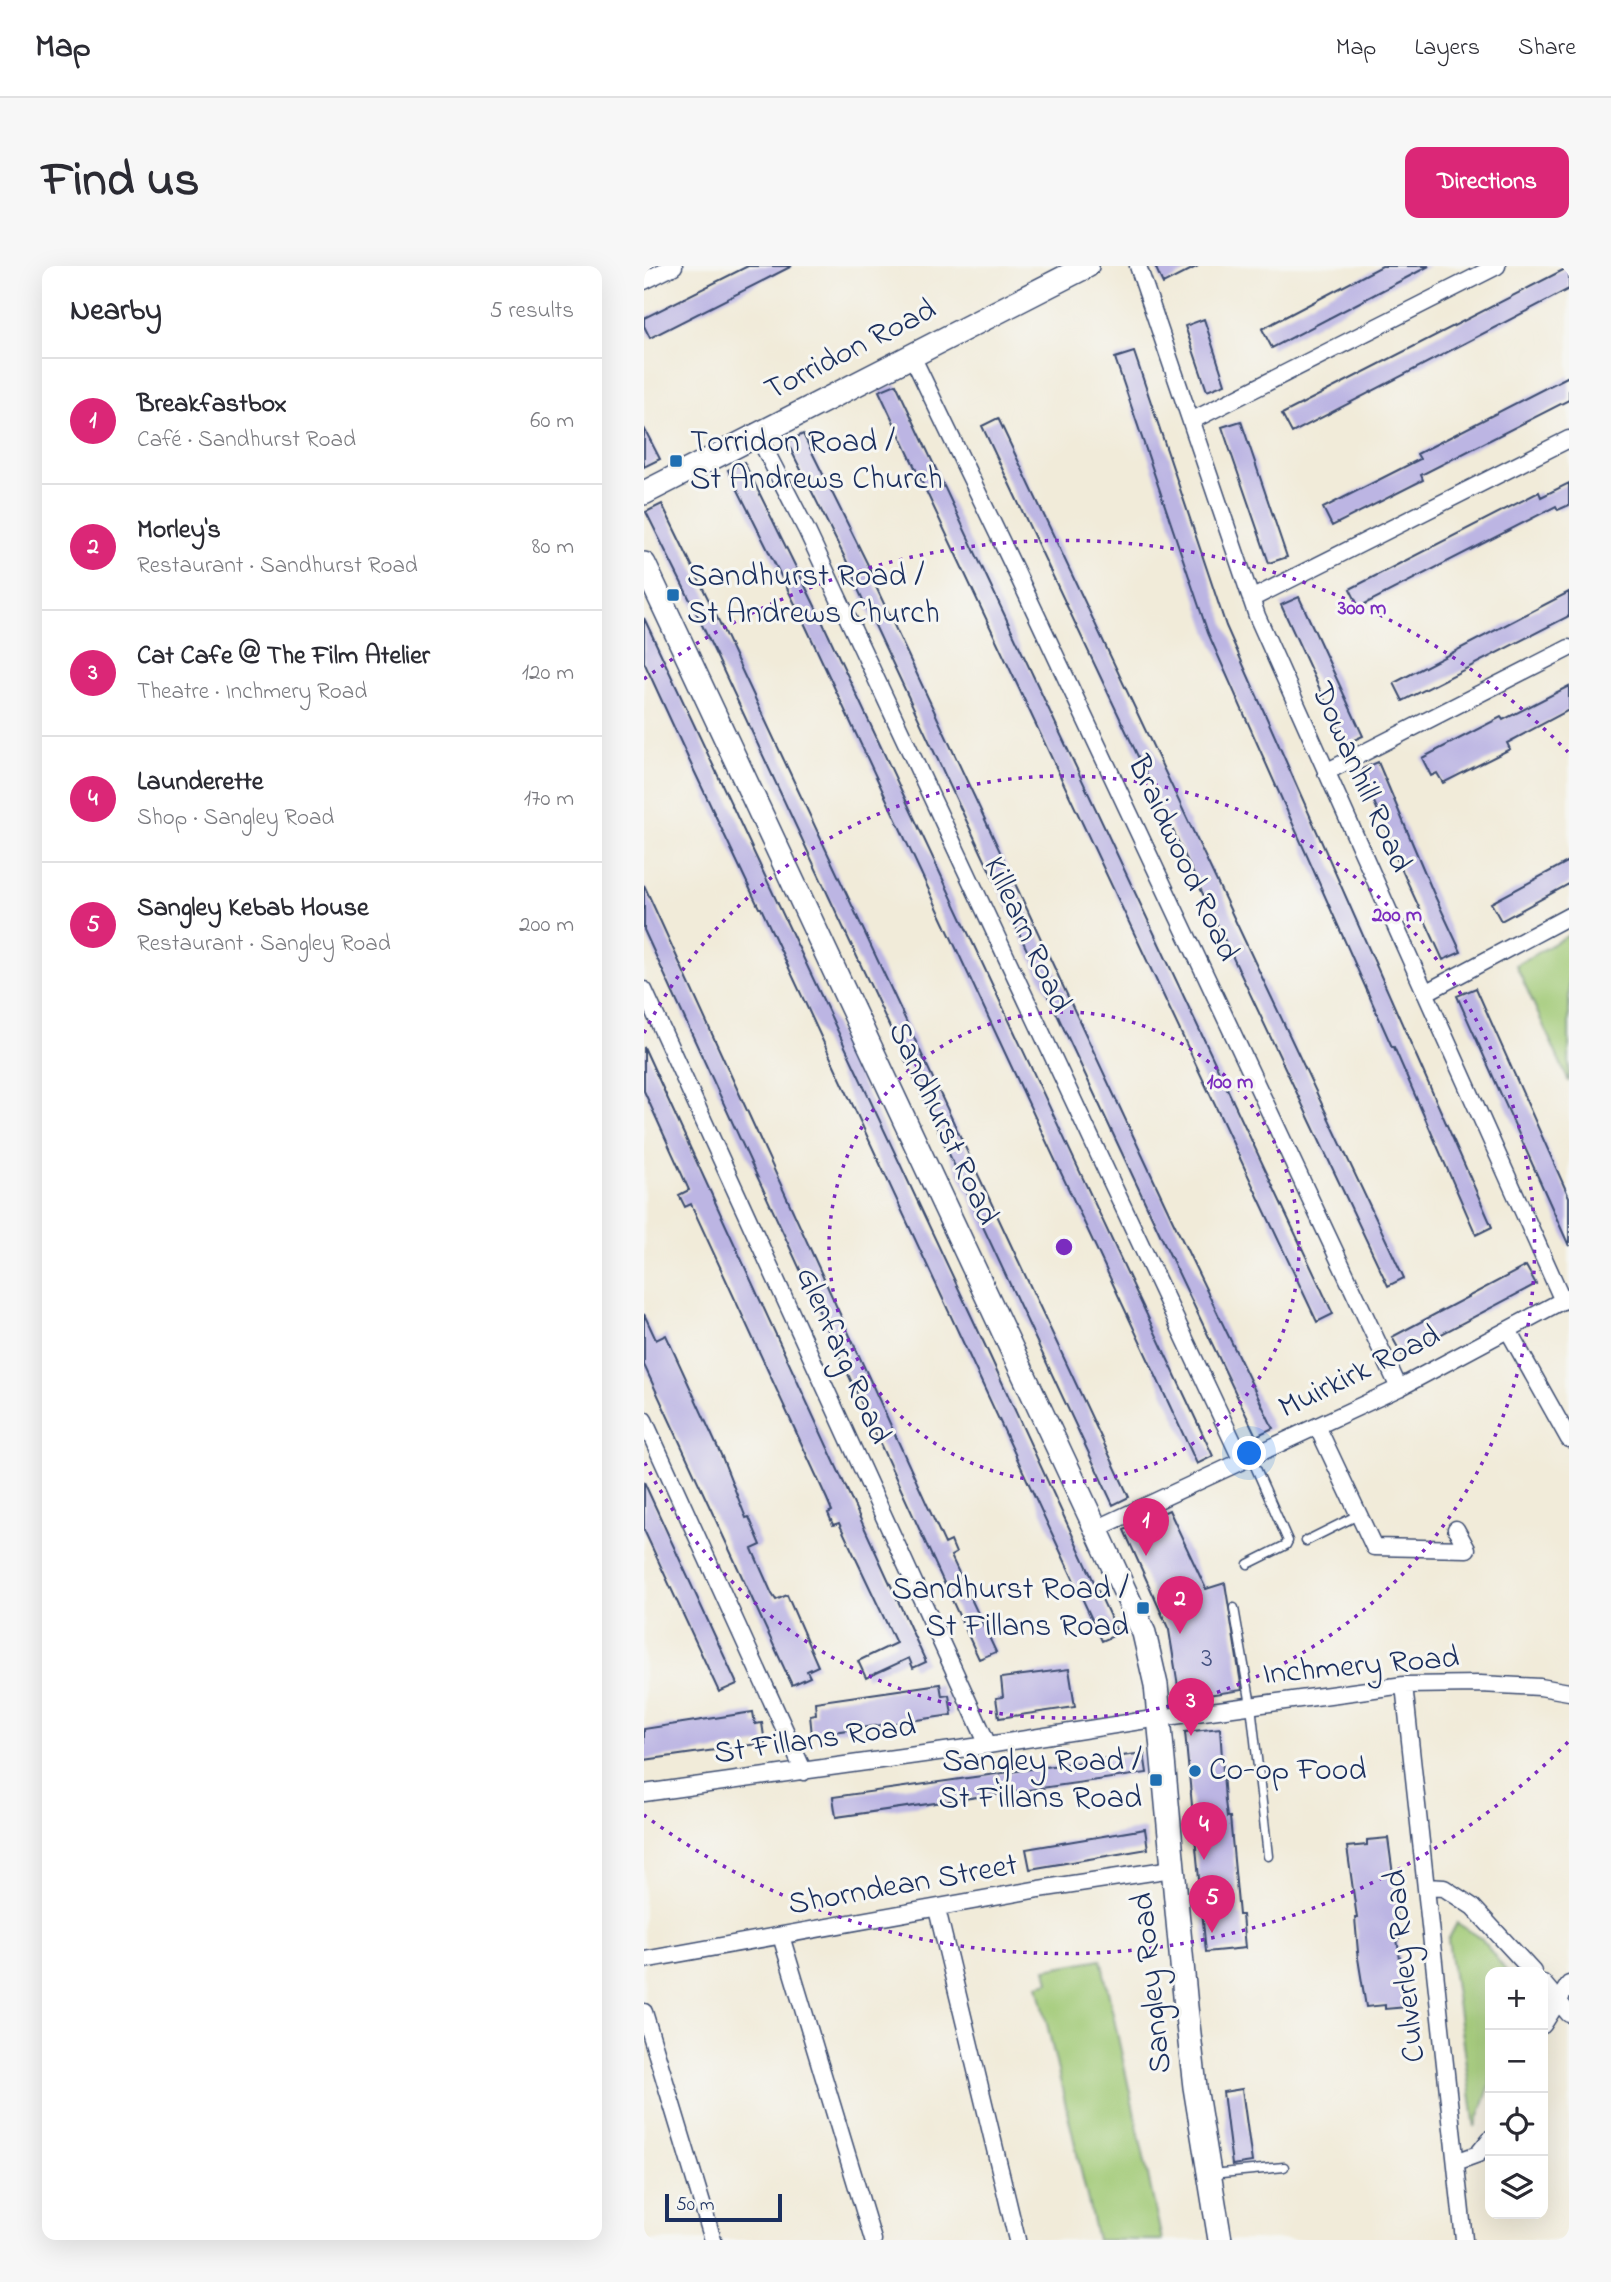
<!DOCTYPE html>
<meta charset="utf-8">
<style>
body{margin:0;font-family:"Indie Flower",sans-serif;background:#f7f7f7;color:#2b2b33}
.controls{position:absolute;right:21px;bottom:21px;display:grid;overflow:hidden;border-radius:14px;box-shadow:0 7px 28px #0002}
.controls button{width:63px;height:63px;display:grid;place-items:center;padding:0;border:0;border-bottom:2px solid #e1e1e2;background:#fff;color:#2b2b33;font:35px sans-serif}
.scale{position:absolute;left:21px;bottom:18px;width:117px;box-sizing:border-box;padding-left:7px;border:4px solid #1b2f5e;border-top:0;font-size:19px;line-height:24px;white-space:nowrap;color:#1b2f5e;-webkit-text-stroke:5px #f6f6f2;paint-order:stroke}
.you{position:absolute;left:606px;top:1188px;width:24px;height:24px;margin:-18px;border:5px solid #fff;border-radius:50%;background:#1a73e8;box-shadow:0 0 0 10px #1a73e833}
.badge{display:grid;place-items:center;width:46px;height:46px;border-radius:50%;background:#db2777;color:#fff;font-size:23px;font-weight:700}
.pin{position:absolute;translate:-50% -58px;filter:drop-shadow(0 2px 4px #0008)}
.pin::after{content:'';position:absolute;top:37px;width:24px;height:21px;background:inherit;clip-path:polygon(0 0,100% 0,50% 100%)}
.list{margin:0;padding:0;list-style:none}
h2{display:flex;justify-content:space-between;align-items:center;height:91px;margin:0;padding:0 28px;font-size:30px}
h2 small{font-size:23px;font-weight:400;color:#7c7c81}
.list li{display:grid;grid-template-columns:46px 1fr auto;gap:21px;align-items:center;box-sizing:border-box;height:126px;padding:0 28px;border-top:2px solid #e1e1e2}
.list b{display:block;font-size:26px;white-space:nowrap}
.list p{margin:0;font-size:23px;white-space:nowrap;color:#7c7c81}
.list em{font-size:23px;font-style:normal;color:#7c7c81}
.icon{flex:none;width:38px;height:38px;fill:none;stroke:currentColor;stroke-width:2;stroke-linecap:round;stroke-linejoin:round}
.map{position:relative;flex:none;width:925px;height:1974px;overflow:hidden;border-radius:14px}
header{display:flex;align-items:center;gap:42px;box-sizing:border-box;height:98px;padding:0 35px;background:#fff;border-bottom:2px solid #e1e1e2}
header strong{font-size:33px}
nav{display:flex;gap:38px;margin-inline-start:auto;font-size:24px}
.intro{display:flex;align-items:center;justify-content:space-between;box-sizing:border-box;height:168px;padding:0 42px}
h1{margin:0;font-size:49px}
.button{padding:18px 32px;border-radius:14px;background:#db2777;color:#fff;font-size:24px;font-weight:700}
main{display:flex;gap:42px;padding:0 42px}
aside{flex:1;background:#fff;border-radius:14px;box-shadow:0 7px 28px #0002}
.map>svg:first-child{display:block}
.green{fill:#a0c975;stroke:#5e7c6a;stroke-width:2}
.building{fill:#bcb5e3}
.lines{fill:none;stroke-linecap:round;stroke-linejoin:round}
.lane-casing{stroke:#3b4b70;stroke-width:11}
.street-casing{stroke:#3b4b70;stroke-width:19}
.secondary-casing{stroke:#3b4b70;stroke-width:26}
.lane{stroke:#fff;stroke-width:8}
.street{stroke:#fff;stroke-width:16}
.secondary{stroke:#fff;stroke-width:23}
.ring{fill:none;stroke:#7b2cbf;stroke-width:3.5;stroke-dasharray:3.5 7}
.poi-dot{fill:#1f6fb2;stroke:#f6f6f2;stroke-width:2.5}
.labels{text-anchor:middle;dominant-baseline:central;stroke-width:6;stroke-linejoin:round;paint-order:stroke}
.number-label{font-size:28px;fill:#43507f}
.street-label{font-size:32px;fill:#1b2f5e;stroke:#f6f6f2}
.poi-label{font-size:32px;fill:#1b2f5e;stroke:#f6f6f2;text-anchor:start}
.centre{fill:#7b2cbf;stroke:#f6f6f2;stroke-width:3.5}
.ring-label{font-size:21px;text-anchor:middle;font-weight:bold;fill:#7b2cbf;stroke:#f6f6f2;stroke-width:6;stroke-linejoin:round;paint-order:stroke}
</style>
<header>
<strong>Map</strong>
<nav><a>Map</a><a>Layers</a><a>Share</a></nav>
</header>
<div class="intro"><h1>Find us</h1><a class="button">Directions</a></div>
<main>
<aside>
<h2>Nearby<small>5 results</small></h2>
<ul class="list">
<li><span class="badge">1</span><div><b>Breakfastbox</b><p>Café · Sandhurst Road</p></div><em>60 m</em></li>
<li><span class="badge">2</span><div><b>Morley's</b><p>Restaurant · Sandhurst Road</p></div><em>80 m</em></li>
<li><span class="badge">3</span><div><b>Cat Cafe @ The Film Atelier</b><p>Theatre · Inchmery Road</p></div><em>120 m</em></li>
<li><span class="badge">4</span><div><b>Launderette</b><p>Shop · Sangley Road</p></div><em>170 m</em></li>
<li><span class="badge">5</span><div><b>Sangley Kebab House</b><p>Restaurant · Sangley Road</p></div><em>200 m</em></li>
</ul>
</aside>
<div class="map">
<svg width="925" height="1974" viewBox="0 0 925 1974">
<rect width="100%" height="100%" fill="#f6f6f2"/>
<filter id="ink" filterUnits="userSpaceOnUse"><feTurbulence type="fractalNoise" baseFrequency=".0143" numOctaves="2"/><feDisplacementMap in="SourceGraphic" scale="14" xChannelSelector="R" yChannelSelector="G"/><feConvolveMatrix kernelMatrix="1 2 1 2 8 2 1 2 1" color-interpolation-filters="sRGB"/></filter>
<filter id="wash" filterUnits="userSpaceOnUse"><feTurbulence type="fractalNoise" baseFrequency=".00686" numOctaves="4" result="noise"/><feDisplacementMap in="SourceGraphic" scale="28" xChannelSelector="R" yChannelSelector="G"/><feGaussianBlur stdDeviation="1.57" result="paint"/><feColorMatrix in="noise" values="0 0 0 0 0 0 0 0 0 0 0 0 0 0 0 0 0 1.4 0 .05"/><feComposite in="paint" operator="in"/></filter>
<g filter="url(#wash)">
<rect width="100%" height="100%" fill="#f1ebd9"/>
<path class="green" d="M925 669V816L872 699Z
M813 1657 837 1672 863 1706H846V1819L831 1861 804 1674Z
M457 1693 518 1974H453L394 1719 405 1716 402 1703Z"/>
<g id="blocks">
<path class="building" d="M104 0H148L6 72 0 60V52Z
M511 0H554L519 18Z
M738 0H785L628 82 618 63Z
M925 1V23L648 167 638 148Z
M560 53 581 118 563 125 541 60Z
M490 86 582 360 848 961 832 969 750 781H748L564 367 471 92Z
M925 110V134L777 209 779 214 688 260 679 242 776 193 773 188Z
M252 118 689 1048 673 1056 235 125Z
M354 152 760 1012 744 1020 338 160Z
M597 155 643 291 625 297 578 161Z
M0 162 16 193 0 201Z
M159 168 228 307 226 308 529 955 629 1162 612 1170 514 964 212 319 214 318 143 176Z
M100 196 170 338 569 1190 553 1198 156 348 84 204Z
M925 217V239L914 244 912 240 715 341 706 323 895 226 897 231Z
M18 238 72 349 485 1231 469 1239 51 344 2 246Z
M925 326V350L759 435 750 417Z
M655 331 719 470 701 478 637 339Z
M0 352 340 1077 474 1368 458 1375 117 642H115L45 494 0 396Z
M925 420V444L863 477 866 483 799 517 793 507 787 510 778 492 857 451 859 454Z
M734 496 789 626 817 686 799 694 746 578 748 577 716 504Z
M925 595V618L857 655 847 637Z
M0 619 301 1278 307 1275 312 1287 307 1290 352 1386 335 1393 0 664Z
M832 722 925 931V980L813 730Z
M0 781 282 1396 269 1402 265 1392 222 1412 214 1395 252 1377 195 1257 189 1259 184 1247 188 1245 183 1233 47 938 41 941 35 929 45 924 0 825Z
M882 1000 892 1018 758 1089 748 1071Z
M0 1048 12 1074 22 1069 78 1191 102 1252 105 1251 117 1279 108 1283 128 1328 132 1334 143 1329 174 1400 163 1405 166 1411 148 1419 0 1099Z
M0 1216 93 1418 75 1426 0 1264Z
M525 1244 562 1323 581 1317 598 1424 536 1433 525 1364 480 1264Z
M425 1403 431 1441 355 1452 352 1432 359 1431 357 1412Z
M296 1418 298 1430 305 1429 308 1449 168 1469 166 1449 172 1448 171 1436Z
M109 1446 111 1458 118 1457 121 1477 0 1494V1463Z
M576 1462 581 1535 583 1551H586L595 1649H598L601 1682 562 1686 541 1466Z
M500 1487 503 1507 192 1551 189 1531Z
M501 1563 504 1583 386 1603 382 1583Z
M744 1572 753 1638H751L755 1673H753L763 1741 741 1743V1739L722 1741 713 1686H714L711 1652H713L703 1581 723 1579V1574Z
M598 1823 608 1896 588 1899 579 1826Z"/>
</g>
</g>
<g filter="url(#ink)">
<use href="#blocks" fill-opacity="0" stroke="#3b4b70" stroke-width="2"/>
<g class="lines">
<g class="lane-casing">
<path id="lane" d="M662 1275 714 1249
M604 1298 642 1279 644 1275 607 1191
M590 1342 607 1439 624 1590
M567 1908 640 1901"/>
</g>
<g class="street-casing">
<path id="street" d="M494 0 613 350 919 1035
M0 15 30 0
M268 90 376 314 755 1122
M547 155 853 0
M113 168 163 265 598 1195
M607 333 925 173
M682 506 925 382
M0 724 344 1479
M781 727 925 650
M864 1064 925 1173
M0 1154 160 1506
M673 1160 730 1281 823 1283 812 1263
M452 1263 755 1122 925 1031
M760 1419 820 1974
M0 1527 344 1479 515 1452 760 1419 836 1418 896 1421 925 1426
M782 1621 800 1622 829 1641 889 1706
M293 1643 373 1974
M137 1670 229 1974
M0 1694 395 1623 528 1603
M899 1717 925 1748
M0 1746 69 1974
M899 1759 925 1718
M812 1896 834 1888 846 1873"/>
</g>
<g class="secondary-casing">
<path id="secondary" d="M0 227 443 0
M0 298 452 1263 500 1367 512 1419 542 1741 551 1821 576 1974"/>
</g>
<use href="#lane" class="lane"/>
<use href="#street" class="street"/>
<use href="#secondary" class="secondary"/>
</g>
</g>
<g class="ring">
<circle cx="420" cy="981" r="235"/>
<path d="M0 767A471 471 0 1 1 0 1195"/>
<path d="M924 1476A706 706 0 0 1 0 1549M0 413A706 706 0 0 1 924 486"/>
</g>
<g class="poi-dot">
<rect x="25" y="188" width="14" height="14" rx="3.5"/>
<rect x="22" y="322" width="14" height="14" rx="3.5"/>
<rect x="492" y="1335" width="14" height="14" rx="3.5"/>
<circle cx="551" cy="1505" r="7"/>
<rect x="505" y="1507" width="14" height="14" rx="3.5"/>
</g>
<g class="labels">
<g class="number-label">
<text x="563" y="1393">3</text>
</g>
<g class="street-label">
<text transform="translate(207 85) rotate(-27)">Torridon Road</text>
<text transform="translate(716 512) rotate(66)">Dowanhill Road</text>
<text transform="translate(538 593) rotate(65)">Braidwood Road</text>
<text transform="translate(382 669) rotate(65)">Killearn Road</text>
<text transform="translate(298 858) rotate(65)">Sandhurst Road</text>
<text transform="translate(198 1090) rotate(66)">Glenfarg Road</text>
<text transform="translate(716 1107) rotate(-26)">Muirkirk Road</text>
<text transform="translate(717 1401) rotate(-5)">Inchmery Road</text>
<text transform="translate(171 1475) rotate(-8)">St Fillans Road</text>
<text transform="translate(259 1620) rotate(-10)">Shorndean Street</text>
<text transform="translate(762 1700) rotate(-96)">Culverley Road</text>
<text transform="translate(509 1717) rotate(-96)">Sangley Road</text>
</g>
<g class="poi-label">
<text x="46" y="177">Torridon Road /<tspan x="46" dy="37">St Andrews Church</tspan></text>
<text x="43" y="311">Sandhurst Road /<tspan x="43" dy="37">St Andrews Church</tspan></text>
<text x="485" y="1324" text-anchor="end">Sandhurst Road /<tspan x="485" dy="37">St Fillans Road</tspan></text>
<text x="498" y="1496" text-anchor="end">Sangley Road /<tspan x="498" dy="37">St Fillans Road</tspan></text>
<text x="565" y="1505">Co-op Food</text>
</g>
</g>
<circle cx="420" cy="981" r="10" class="centre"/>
<g class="ring-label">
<text x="718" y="348">300 m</text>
<text x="753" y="655">200 m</text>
<text x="586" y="822">100 m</text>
</g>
</svg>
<div class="controls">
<button>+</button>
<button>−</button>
<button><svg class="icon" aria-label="locate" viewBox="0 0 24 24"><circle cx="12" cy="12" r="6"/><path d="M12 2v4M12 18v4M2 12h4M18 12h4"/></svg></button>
<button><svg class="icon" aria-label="layers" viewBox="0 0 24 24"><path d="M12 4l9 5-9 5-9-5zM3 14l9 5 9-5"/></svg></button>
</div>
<div class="scale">50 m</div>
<div class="you"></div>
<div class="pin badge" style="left:502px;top:1290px">1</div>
<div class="pin badge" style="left:536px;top:1368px">2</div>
<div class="pin badge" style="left:547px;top:1470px">3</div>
<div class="pin badge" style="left:560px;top:1594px">4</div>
<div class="pin badge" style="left:568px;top:1667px">5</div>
</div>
</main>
